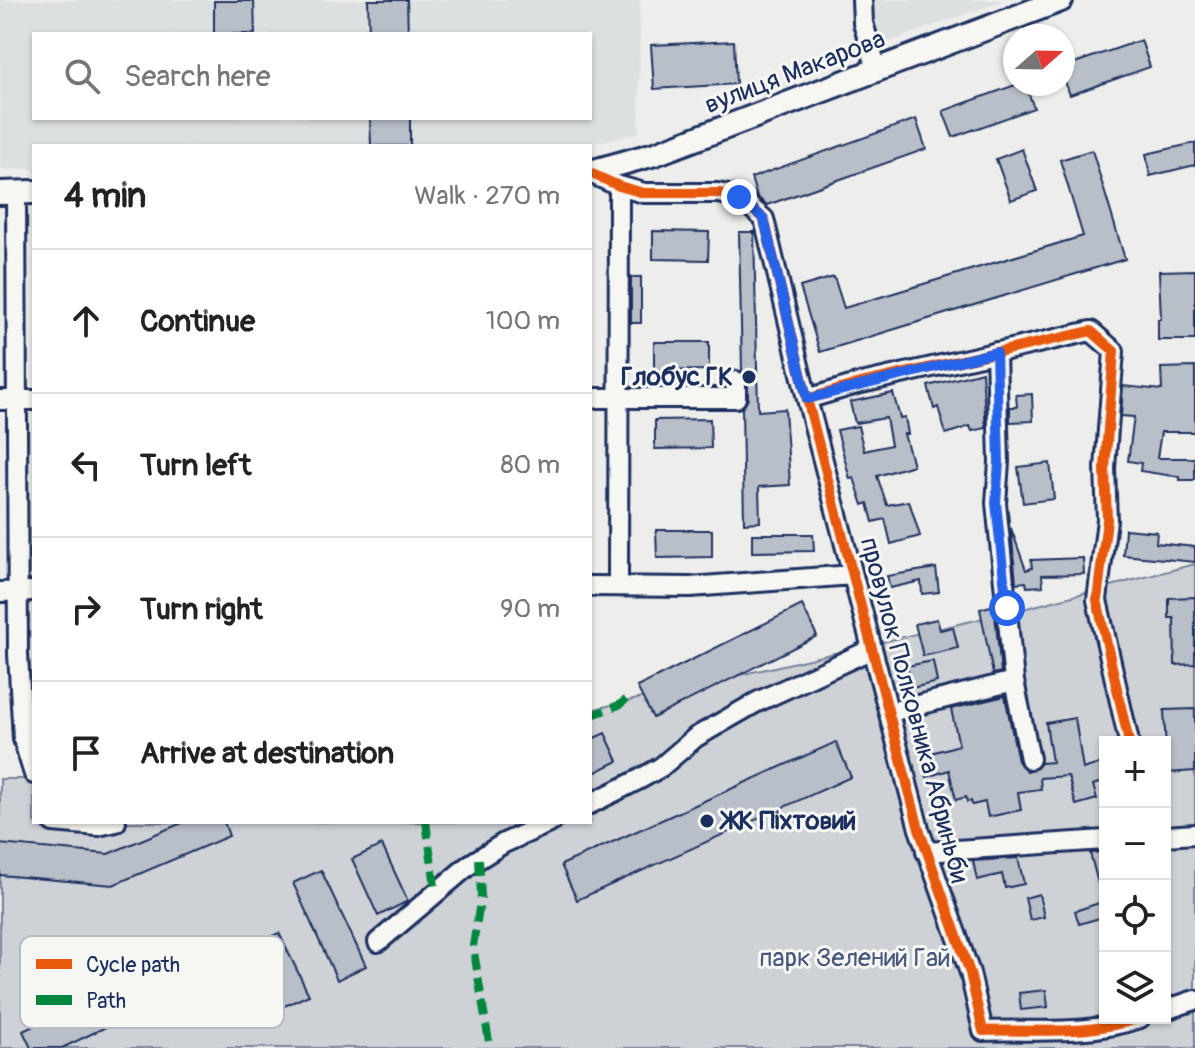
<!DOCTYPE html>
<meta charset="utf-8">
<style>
body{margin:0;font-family:Pangolin,sans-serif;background:#f6f6f6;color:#222}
.controls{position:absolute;right:24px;bottom:24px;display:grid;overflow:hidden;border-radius:0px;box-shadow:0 2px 6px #0004}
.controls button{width:72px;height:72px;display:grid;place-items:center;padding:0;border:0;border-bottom:2px solid #e0e0e0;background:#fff;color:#222;font:40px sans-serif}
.compass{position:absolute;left:1003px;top:24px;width:72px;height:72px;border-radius:50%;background:#fff;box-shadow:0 2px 6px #0004;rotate:70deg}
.stop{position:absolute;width:24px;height:24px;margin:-18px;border:6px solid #2563eb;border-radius:50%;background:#fff}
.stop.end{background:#2563eb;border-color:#fff;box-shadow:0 2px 8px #0008}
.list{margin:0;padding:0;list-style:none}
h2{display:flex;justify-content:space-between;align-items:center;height:104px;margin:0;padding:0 32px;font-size:34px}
h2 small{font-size:26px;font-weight:400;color:#767676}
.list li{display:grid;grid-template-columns:52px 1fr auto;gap:24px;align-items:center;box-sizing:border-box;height:144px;padding:0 32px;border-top:2px solid #e0e0e0}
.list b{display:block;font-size:30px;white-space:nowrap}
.list em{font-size:26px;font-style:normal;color:#767676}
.icon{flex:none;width:44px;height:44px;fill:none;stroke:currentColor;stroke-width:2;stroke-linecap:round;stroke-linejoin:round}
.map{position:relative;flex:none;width:1195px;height:1048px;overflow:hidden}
.search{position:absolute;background:#fff;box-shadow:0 2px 6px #0004;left:32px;top:32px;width:560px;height:88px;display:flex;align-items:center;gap:20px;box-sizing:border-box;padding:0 28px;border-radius:0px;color:#767676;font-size:30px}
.panel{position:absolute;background:#fff;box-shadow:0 2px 6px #0004;left:32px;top:144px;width:560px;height:680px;border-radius:0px}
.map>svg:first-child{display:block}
.built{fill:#dde0e1;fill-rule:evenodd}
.green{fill:#ced2d7;stroke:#74809a;stroke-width:2;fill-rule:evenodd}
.building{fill:#b9bfc8;stroke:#1b2f5e;stroke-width:2}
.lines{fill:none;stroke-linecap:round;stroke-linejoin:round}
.minor-casing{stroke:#1b2f5e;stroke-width:24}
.tertiary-casing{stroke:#1b2f5e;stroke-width:28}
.minor{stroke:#f6f6f2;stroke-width:18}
.tertiary{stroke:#f6f6f2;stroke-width:22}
.quiet{stroke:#00873e;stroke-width:8;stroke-dasharray:16 8;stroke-linecap:butt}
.cycleway-casing{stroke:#f6f6f2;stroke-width:15}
.cycleway{stroke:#e8590c;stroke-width:10}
.route{stroke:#2563eb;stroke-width:10}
.poi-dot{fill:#1b2f5e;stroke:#f6f6f2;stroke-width:3}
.labels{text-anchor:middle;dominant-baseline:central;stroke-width:6;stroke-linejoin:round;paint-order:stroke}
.street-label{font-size:26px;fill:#1b2f5e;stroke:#f6f6f2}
.poi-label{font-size:26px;font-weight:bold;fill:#1b2f5e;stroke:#f6f6f2;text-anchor:end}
.park-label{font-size:26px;fill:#48587c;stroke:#f6f6f2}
.key{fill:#f6f6f2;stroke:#b4bac6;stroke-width:2}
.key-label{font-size:22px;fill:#1b2f5e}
</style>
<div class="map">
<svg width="1195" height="1048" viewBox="0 0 1195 1048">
<rect width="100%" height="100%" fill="#edeeec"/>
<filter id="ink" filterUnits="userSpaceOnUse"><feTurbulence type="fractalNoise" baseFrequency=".0125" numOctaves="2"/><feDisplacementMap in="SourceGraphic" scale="16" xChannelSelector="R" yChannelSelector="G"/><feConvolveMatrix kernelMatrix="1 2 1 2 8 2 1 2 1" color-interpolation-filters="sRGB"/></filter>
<g filter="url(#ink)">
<path class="built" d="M0 0H640L639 133 583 146H34V169H0ZM34 34H590V118H34Z
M872 0H1004L883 44 877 35 872 21Z"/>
<path class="green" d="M1195 564V1048H0V779H34V822H590V710L1023 609ZM1105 742H1165V1018H1105Z"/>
<path class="building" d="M368 0H407L408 34H369Z
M214 1H254L255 34H214Z
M1141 40 1150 67 1070 95 1063 76V67Z
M734 41 736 84 654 89 651 45Z
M1018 84H1025L1034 108 953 137 943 111Z
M370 118H410V146H371Z
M916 119 926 149 767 205 757 197 751 178Z
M1195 143V165L1150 176 1146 154Z
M1022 149 1037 191 1011 200 996 159Z
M1092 150 1125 259 820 352 800 287 834 277 844 308 1083 236 1060 160Z
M653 231 709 232 708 260 653 259Z
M739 232H754L758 411 785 409 790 485 759 487 760 522 744 523 742 408 748 399V381L742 370Z
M1195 270V340H1158V319H1161L1159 271Z
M631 277H641V323H631Z
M654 342H709V370L654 371Z
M1195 367V432H1161L1157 458H1195V480H1180V477L1140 471 1141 463 1128 461 1134 417 1121 416 1123 386 1162 390 1161 368Z
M982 372 986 428 972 431 970 426 946 434 938 407 934 409 928 386Z
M893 393 900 418 905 417 908 434H904L913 465 877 476 887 505 909 501 920 536 891 544 885 519 873 522 868 503 863 505 854 478 850 479 837 430 858 426 864 451 891 445 886 418 855 423 850 402Z
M1032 394 1033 421 1010 422V407H1017L1016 395Z
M710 419 711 448 655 449V420Z
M1050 463 1054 499 1023 503 1018 467Z
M1011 528 1026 570 1032 568 1031 560 1083 558 1084 574 1042 575 1043 586 1027 587 1026 582 1016 583Z
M1125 529 1157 532 1156 543 1195 547V562L1123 555Z
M656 530H712V557L657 558Z
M752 534H813L814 551 752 552Z
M936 568 939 592 922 594 921 581 890 588 887 576Z
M1195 597V664L1175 665 1174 618H1169V598Z
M802 605 817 636 653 718 637 687Z
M994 605 1001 672 993 674 980 609Z
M937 619 940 630 953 627 958 648 923 656 915 624Z
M933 661 937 682 912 688 907 666Z
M1005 696 1018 761 1027 771 1037 768 1041 763 1052 762 1046 723 1075 718 1083 769 1105 762V781L1093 785 1097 799 1076 805 1068 776 1040 778 1041 789 1018 792 1021 810 988 817 985 802 972 805 971 801 967 802 966 797 956 800 949 770 927 777 921 756 959 745 951 709Z
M1195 709V771L1167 773 1164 710Z
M605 733 618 761 590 775V740Z
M836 742 851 777 577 900 561 865Z
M184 822H224L229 836 113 885 0 875V844L108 854Z
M382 845 408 901 378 916 352 859Z
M1105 852V893L1101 894 1090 853Z
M1018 858 1024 884 1005 888 1002 874 977 880 973 861Z
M321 870 366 966 337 980 293 883Z
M1039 894 1044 917 1030 920 1025 898Z
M1099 903 1103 917 1079 924 1075 911Z
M279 933 309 995 280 1008 251 946Z
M1046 990 1048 1007 1021 1010 1019 993Z
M93 997 108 1026 62 1048H31L23 1031Z"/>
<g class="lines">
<g class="minor-casing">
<path id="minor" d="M862 0 863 23 877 70
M590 173 619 186 644 193H718L739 197 764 219 807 399 919 829 970 973 983 1031C1039 1029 1086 1036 1140 1018
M16 193 18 654 23 739 34 774
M996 352 999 462 996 503 1014 681 1030 759
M590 398H736V381
M807 399 857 384 1091 331 1114 351 1105 468 1107 520 1097 600 1129 742
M0 400H34
M618 585 619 186
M590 586 690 587 853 575
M0 592 34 591
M890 712 1014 681
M590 804 640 779 661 767 696 737 757 702 872 649
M53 822 98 826 116 822
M1165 836 1195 834
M926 852 1105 840
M378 942 469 865 504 843 551 822
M1165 1010 1195 1000"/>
</g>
<g class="tertiary-casing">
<path id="tertiary" d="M590 172 655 154 1061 0
M0 193 34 192"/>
</g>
<use href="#minor" class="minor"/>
<use href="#tertiary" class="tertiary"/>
<path class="quiet" d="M590 716 619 705 631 696
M426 822 436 893
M479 859 481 896 473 946 490 1048"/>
<g class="cycleway-casing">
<path id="cycleway" d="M590 173 619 186 644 193H718L739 197 764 219 807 399 919 829 970 973 983 1031C1039 1029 1086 1036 1140 1018
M807 399 857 384 1091 331 1114 351 1105 468 1107 520 1097 600 1129 742"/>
</g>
<use href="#cycleway" class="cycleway"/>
</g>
</g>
<g class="lines" filter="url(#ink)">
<path class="route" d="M739 197 764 219 807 399 996 352 999 462 996 503 1007 608"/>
</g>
<g class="poi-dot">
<circle cx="749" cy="377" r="8"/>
<circle cx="707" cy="821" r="8"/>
</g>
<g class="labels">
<g class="street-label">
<text transform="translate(795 72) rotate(-21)">вулиця Макарова</text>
<text transform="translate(914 710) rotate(75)">провулок Полковника Абриньби</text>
</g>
<g class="poi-label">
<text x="733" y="377">Глобус ГК</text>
<text x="723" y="821" text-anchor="start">ЖК Піхтовий</text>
</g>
<g class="park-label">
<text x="855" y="958">парк Зелений Гай</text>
</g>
</g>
<rect x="20" y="936" width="264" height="92" rx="12" class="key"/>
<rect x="36" y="959" width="36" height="10" fill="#e8590c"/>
<rect x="36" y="995" width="36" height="10" fill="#00873e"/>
<g class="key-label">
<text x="86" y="972">Cycle path</text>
<text x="86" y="1008">Path</text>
</g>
</svg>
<div class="controls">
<button>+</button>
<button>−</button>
<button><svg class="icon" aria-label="locate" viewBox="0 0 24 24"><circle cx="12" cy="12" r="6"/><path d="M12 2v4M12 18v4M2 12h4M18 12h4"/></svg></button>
<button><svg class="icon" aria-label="layers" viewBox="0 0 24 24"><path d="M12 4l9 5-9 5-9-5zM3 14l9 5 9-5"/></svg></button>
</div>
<svg class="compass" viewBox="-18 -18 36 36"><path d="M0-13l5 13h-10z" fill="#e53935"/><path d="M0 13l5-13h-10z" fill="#767676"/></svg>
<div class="stop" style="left:1007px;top:608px"></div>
<div class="stop end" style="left:739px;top:197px"></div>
<div class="search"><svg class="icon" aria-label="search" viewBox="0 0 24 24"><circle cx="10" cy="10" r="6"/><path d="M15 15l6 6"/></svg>Search here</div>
<section class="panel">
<h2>4 min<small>Walk · 270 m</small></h2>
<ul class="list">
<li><svg class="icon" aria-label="ahead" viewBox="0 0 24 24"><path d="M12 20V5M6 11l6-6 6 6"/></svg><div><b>Continue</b></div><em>100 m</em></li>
<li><svg class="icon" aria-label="left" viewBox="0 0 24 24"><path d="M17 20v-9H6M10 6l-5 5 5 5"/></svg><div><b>Turn left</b></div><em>80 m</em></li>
<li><svg class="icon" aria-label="right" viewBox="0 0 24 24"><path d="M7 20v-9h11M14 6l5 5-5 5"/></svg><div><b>Turn right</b></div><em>90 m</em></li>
<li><svg class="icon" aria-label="arrive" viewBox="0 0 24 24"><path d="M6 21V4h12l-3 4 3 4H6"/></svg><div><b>Arrive at destination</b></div></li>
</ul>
</section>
</div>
